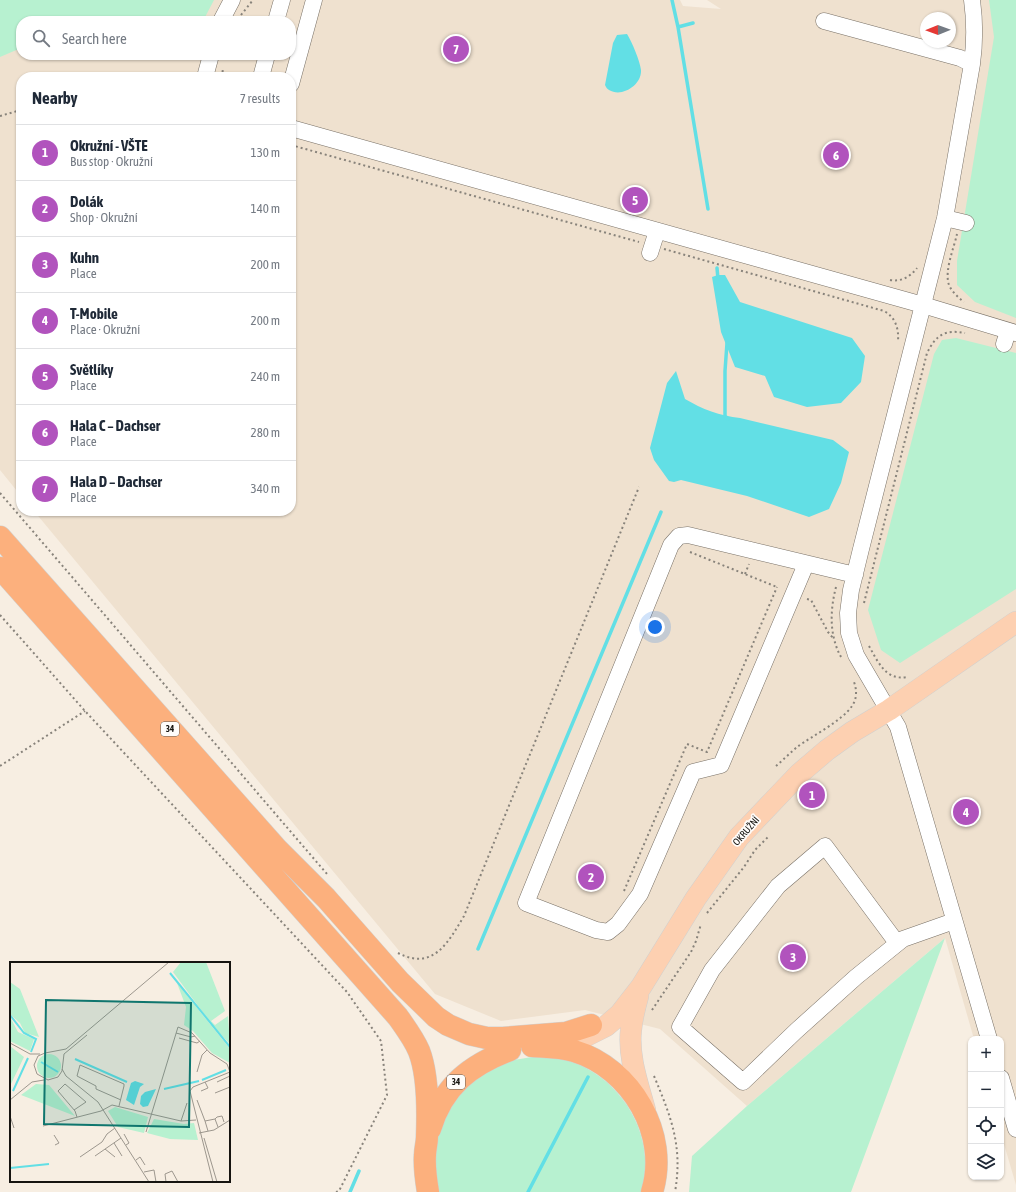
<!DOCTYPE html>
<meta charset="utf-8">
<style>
body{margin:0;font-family:"Asap Condensed",sans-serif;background:#f2f2f3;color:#1f2937}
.controls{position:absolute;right:12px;bottom:12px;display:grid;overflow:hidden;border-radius:8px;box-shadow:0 1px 3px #0004}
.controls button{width:36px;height:36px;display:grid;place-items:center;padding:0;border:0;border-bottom:1px solid #e0e1e3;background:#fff;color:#1f2937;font:20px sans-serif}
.compass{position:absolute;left:920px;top:12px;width:36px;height:36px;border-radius:50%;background:#fff;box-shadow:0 1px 3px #0004;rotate:269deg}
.you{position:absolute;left:655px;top:627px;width:14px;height:14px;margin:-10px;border:3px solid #fff;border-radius:50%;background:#1a73e8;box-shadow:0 0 0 6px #1a73e833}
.badge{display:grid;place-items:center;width:26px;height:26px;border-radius:50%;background:#b153bd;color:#fff;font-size:13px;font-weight:700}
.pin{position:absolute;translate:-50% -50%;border:2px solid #fff;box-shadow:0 1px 4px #0006}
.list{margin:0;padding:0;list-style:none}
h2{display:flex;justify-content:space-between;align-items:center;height:52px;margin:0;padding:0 16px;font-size:17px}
h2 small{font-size:13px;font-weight:400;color:#747a83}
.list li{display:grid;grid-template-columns:26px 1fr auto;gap:12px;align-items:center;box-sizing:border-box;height:56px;padding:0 16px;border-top:1px solid #e0e1e3}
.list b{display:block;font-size:15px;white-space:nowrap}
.list p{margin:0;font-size:13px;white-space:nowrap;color:#747a83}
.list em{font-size:13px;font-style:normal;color:#747a83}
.icon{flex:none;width:22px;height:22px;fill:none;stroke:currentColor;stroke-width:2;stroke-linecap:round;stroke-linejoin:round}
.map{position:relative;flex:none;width:1016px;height:1192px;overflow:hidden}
.search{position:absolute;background:#fff;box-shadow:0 1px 3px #0004;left:16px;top:16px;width:280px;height:44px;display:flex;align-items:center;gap:10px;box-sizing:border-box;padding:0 14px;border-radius:16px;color:#747a83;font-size:15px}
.panel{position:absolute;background:#fff;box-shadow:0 1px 3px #0004;left:16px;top:72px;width:280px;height:444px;border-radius:16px}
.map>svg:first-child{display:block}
.built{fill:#efe1cf;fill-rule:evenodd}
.green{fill:#b7f1d0}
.water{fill:#62dfe5}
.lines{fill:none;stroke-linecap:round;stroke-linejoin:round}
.stream{stroke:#62dfe5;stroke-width:3.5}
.minor-casing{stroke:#797167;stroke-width:17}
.major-casing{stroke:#d0d0cf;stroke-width:22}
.highway-casing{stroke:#d0d0cf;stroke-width:23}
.path{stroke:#88837b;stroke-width:2;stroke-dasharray:2 3;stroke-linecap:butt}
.minor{stroke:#fff;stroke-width:16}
.major{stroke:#fdd0b1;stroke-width:21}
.highway{stroke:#fcb07d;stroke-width:22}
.labels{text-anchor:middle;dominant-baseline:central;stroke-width:3.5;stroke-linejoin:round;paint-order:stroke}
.shield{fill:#fefcfa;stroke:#5c5a56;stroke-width:1}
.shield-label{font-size:9px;font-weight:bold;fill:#161410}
.street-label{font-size:10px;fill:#161410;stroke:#fefcfa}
.inset-river{fill:none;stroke:#62dfe5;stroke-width:2}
.inset-road{fill:none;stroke:#9d978e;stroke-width:1}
.view{fill:#0f766e;fill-opacity:0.15;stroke:#0f766e;stroke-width:2}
.inset-edge{fill:none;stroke:#161410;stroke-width:2}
</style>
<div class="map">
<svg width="1016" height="1192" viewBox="0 0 1016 1192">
<rect width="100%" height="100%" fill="#f7eee2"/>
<path class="built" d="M0 0H680L683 6 721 9 707 0H1016V1185L1001 1134V1039H974L945 938 747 1106 660 1029 585 1010 501 1021 435 994 34 511H291V77H21V496L0 470ZM926 18H950V42H926ZM21 21H291V55H21Z"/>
<path class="green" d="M0 0H214L203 21H21V48L0 57Z
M989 0H1016V318L975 302 957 285V261L994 37Z
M956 338 1016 353V589L900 663 881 650 868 610 934 354 942 340Z
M945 938 851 1192H689L692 1156 747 1106Z
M532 1057C548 1057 565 1058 580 1065 627 1086 657 1142 641 1192H436L432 1172 439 1126 466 1085 485 1071 508 1061Z"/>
<path class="water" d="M627 34C632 42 640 61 641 70 642 85 622 98 609 90 607 89 606 87 605 85L613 43 617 35Z
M718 275H725L740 302 852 338 865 356 861 382 841 403 807 407 774 397 765 376 735 367 721 332 712 277Z
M676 371 685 399C702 409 720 416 740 418L833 440 849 452 841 483 829 509 809 517 747 496 681 480 674 482 669 481 654 460 650 448 667 383Z"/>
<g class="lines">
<path class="stream" d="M672 0 678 27 708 209
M678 27 693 23
M717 268 718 279
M727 343 725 371V416L728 419
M478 949 661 512
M350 1192 359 1171
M528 1192 588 1077"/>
<g class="minor-casing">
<path id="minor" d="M972 0C975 22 975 42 972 64L945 218 861 549 851 590 848 613 849 633 856 655 898 727 989 1039
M221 21 232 0
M276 21 282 0
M824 21 960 58 972 64
M205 77 211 55
M261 77 267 55
M291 84 314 0
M291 128 923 305 1016 333
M945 218 966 223
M650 253 657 231
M1004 344 1008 331
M806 564 721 765 693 772 640 894 618 924 608 932 596 930 526 903 671 545 679 536 688 535 855 575
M897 943 825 846 778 886 712 970 680 1027 743 1082 796 1031 856 977 903 939 954 921
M1001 1078 1016 1129"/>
</g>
<g class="major-casing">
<path id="major" d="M638 996C635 1007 632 1018 631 1030 628 1057 638 1084 645 1110
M576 1041 606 1026 620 1014 641 987 696 898 739 837 799 774 827 750 852 732 889 710 1016 622"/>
</g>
<g class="highway-casing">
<path id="highway" d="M0 537 277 849 326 898 400 982 436 1017 448 1025 469 1034 487 1038H503L566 1033 591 1025
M0 568 398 1017C405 1027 414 1039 419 1051 428 1074 428 1112 427 1137 427 1143 425 1149 425 1155 424 1168 426 1180 428 1192
M532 1046C545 1047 561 1047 574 1051 631 1068 670 1134 652 1192
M430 1129C443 1086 470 1065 510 1050"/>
</g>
<path class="path" d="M241 15 253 0
M222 77 223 68
M0 116 21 110
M291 145 639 242
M957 234C954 248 944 271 949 285 952 292 958 297 964 302
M664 249 884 311C895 317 899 328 898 341
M890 280C901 282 910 277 917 268
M0 493 327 874
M690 552 777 587
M745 574 749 564
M836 587C830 610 829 635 841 657
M807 599 811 600 828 632 833 638
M864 603 927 353C936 335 945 329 965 333
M0 615 85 711 347 992 381 1041 387 1095 339 1191 336 1192
M869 646C878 662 886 681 907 677
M0 766 85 711
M776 766C783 760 790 753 797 747 812 736 842 721 852 706 857 699 857 690 854 682
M624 891 687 744 707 752 777 587
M707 913 744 867 755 850 769 836
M398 953C433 971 448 943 464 916L639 487
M652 1010 691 952 696 941 701 924
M654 1076C671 1117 683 1146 675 1192"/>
<use href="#minor" class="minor"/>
<use href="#major" class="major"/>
<use href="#highway" class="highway"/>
</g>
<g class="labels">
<g class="shield">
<rect x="161" y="722" width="18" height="14" rx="3"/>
<rect x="447" y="1075" width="18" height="14" rx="3"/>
</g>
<g class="shield-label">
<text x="170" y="729">34</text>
<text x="456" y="1082">34</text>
</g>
<g class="street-label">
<text transform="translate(746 831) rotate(-49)">OKRUŽNÍ</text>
</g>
</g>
<g transform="translate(10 962)">
<rect width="220" height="220" fill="#f7eee2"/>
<path d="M171 0H196L215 49 201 59 205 63 218 54 220 82 203 64 163 10ZM0 20 10 27 29 75 15 71 10 61 0 52ZM167 21 220 87V101L202 91 183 69 174 63 176 45ZM0 55 8 70 24 77 20 89 0 79ZM0 84 14 95 0 124ZM27 104a12 12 0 1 1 24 0a12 12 0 1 1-24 0ZM26 122 39 123 65 154 11 133ZM105 145 138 155 134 171 108 165 98 149ZM144 157 174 162 184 161 188 178 160 177 137 171Z" fill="#b7f1d0"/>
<path d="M125 119 134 122 130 125 124 143 116 138 121 121ZM146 127 138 144 133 145 130 142 131 134 135 130Z" fill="#62dfe5"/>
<path class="inset-river" d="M160 11 220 85M0 53 14 71 26 77 21 90M65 97 117 120M31 100 48 110M192 118 216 108M154 127 189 119M3 129 18 96M0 206 39 202"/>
<path class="inset-road" d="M166 71 181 75 185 74M77 73 54 92 52 109 48 115 38 118 27 112 24 103 28 94 35 91 56 87 159 0M169 76 187 81 190 79M0 81 20 92H30M52 107 56 114 88 140 139 220M187 110 192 93 197 88M207 120 220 114M191 129 198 126 195 120M205 131 220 125M0 138 22 120 34 118M187 138 195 159M109 144 114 124V122L70 103 67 114 86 124V127L111 138M64 148 76 140 55 122 48 129 65 149 67 155M0 154 4 166M171 159 177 141M33 164 91 149 102 143 171 159 186 158M208 165 205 157 207 155 212 154 214 160M198 169 195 159 205 157M136 170 168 65 182 71 200 91 217 102 220 110M189 171 204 168 220 158M114 172 119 181 116 183M44 173 49 181 45 183M194 176 207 220M104 181 112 194M95 187 105 195M85 194 111 176M70 195 92 180 97 172 105 166M126 198 130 195 135 203M134 210 144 208 146 220M156 220 155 212 162 209 168 220M203 220 180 129 183 125 220 110"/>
<path class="view" d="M36 38 181 41 179 165 34 162Z"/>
<rect width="220" height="220" class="inset-edge"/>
</g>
</svg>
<div class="controls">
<button>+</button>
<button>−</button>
<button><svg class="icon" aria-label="locate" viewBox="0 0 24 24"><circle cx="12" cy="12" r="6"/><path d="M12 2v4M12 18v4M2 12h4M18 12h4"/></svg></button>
<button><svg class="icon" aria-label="layers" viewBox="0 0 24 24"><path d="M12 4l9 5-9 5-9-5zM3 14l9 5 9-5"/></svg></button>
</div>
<svg class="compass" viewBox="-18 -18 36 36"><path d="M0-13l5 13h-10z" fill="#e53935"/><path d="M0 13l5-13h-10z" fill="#747a83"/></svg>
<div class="you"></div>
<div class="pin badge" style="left:812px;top:795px">1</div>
<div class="pin badge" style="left:591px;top:877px">2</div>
<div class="pin badge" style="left:793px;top:957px">3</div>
<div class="pin badge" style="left:966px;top:812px">4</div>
<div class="pin badge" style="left:635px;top:200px">5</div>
<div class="pin badge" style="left:836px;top:155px">6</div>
<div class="pin badge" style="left:456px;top:49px">7</div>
<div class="search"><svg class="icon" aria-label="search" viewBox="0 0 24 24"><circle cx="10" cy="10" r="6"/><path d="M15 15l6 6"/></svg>Search here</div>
<section class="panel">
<h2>Nearby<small>7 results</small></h2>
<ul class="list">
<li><span class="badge">1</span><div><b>Okružní - VŠTE</b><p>Bus stop · Okružní</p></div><em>130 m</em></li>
<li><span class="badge">2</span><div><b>Dolák</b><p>Shop · Okružní</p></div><em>140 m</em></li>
<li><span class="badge">3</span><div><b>Kuhn</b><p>Place</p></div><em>200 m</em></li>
<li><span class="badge">4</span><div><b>T-Mobile</b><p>Place · Okružní</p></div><em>200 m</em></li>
<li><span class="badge">5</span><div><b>Světlíky</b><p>Place</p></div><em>240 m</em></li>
<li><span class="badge">6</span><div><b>Hala C – Dachser</b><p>Place</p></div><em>280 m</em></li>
<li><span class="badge">7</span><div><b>Hala D – Dachser</b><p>Place</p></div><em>340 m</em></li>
</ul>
</section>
</div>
